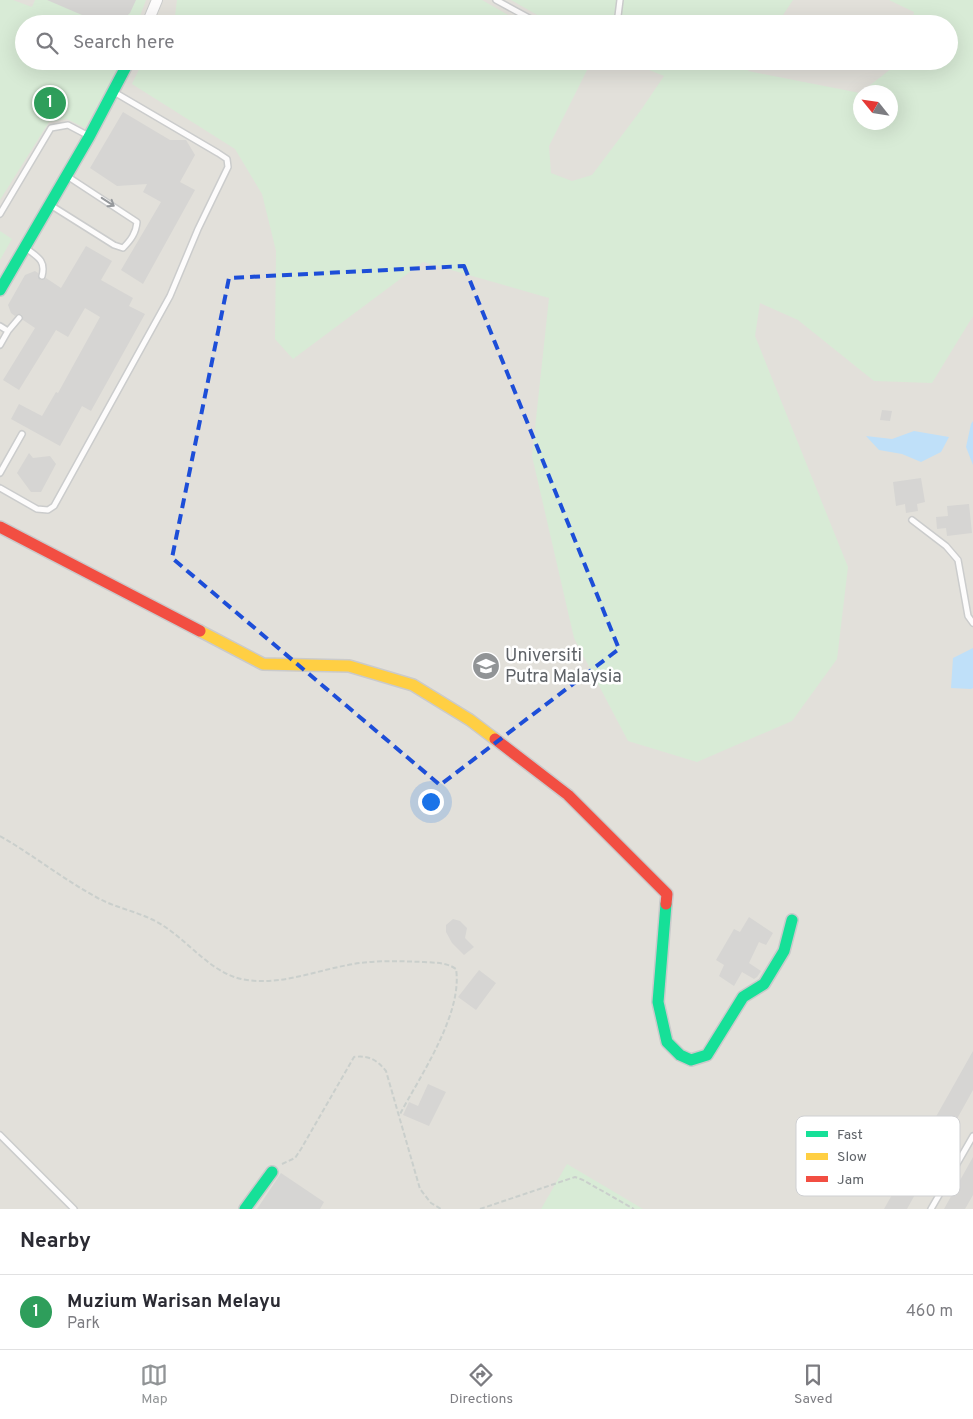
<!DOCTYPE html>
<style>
body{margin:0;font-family:Overpass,sans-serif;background:#f7f7f7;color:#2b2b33}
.compass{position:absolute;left:853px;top:85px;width:45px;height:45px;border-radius:50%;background:#fff;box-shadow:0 5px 20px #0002;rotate:300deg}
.you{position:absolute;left:430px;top:801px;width:18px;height:18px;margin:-12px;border:4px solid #fff;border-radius:50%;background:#1a73e8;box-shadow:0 0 0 8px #1a73e833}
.badge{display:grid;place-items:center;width:32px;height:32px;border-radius:50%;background:#919496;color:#fff;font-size:16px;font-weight:700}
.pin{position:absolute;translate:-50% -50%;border:2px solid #fff;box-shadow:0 1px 5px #0006}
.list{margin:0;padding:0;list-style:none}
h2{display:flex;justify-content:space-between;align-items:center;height:65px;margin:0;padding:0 20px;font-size:21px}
h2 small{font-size:16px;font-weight:400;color:#7c7c81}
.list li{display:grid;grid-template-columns:32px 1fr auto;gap:15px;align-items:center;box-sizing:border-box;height:75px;padding:0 20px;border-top:1px solid #e1e1e2}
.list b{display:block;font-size:19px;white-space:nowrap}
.list p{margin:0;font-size:16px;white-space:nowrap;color:#7c7c81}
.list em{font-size:16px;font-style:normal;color:#7c7c81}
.icon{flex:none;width:28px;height:28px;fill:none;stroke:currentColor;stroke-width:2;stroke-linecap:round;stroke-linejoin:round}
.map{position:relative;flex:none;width:973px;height:1209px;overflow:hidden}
.search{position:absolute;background:#fff;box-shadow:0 5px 20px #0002;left:15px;right:15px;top:15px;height:55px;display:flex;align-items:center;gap:12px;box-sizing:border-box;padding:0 18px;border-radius:28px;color:#7c7c81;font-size:19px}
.sheet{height:140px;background:#fff}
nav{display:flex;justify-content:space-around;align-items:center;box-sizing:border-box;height:70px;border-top:1px solid #e1e1e2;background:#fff;font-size:14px;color:#7c7c81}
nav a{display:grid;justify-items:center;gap:2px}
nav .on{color:#919496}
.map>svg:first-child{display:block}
.education{fill:#e2e0da;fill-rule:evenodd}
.green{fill:#d8ebd6;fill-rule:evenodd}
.water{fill:#bfe0f9}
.building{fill:#d6d5d3}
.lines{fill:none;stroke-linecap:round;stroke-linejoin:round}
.lane-casing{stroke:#cbcccc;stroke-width:8}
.street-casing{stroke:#cbcccc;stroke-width:12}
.fast-casing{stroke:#cacacb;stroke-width:14}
.slow-casing{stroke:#cacacb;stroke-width:14}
.jam-casing{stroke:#cacacb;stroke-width:14}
.path{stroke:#cacfcc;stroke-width:2;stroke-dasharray:5 2.5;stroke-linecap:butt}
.lane{stroke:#fdfcfc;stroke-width:5}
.street{stroke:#fdfcfc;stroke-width:10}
.fast{stroke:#16e098;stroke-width:11}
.slow{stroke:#ffcf43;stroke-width:11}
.jam{stroke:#f24e42;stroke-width:11}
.oneway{stroke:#96999c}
.marked{fill:none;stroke:#1d4ed8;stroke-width:4;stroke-dasharray:10 6;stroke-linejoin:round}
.labels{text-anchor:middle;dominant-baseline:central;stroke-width:5;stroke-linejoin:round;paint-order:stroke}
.poi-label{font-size:18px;fill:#5f6368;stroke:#fff;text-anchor:start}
.key{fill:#fff;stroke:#cfd0d2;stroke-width:1}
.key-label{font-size:14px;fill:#5f6368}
</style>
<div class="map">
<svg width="973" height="1209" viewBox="0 0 973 1209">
<rect width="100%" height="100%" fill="#efeeea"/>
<path class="education" d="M0 0H973V1209H0ZM24 24H949V61H24ZM860 92H890V122H860Z"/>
<path class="green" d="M0 0H13L32 7 35 0H146L137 24H24V61H122L85 128 67 119 49 122 0 200Z
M177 0H482L524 24H174Z
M511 0H793L777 24H553Z
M889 0H973V316L932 383 874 381 798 320 760 303 755 336 848 567 837 659 792 721 697 762 628 741 574 638 532 456 549 298 423 262 293 359 275 339 276 251 262 194 235 149 132 84 143 61H589L591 62 549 146 551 173 572 181 592 175 641 110 664 76 627 61H753L748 71 860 93 901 61H949V24H911L914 12ZM860 92H890V122H860Z
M0 231 12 239 0 260Z
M567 1164 643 1209H541Z"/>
<path class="water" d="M973 421V465L966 447 971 424Z
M914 431 949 437 941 452 921 462 902 454 879 450 866 436 892 439Z
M973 648V688L971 689 951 688 953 658Z"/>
<path class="building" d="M47 0H136L130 13 118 24H103Z
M123 112 170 140H186L195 155 180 182 195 190 143 284 121 270 161 202 143 192 147 184 117 186 90 168Z
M86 246 112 261 101 280 133 298 129 306 145 314 91 411 82 406 60 446 11 419 19 404 42 416 56 392 58 393 100 317 85 308 68 337 56 330 19 390 3 380 35 328 23 320V317L21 314H18L15 316 11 313 8 305 25 275 35 271 38 273 40 280H43L46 278 61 288Z
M882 410 892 411 890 421 880 420Z
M29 453 33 458 50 456 56 464 41 492H31L17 473Z
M921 478 925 502 917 504 918 511 906 513 905 504 896 506 893 482Z
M969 504 972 533 947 536 946 528 937 529 936 517 948 516 947 506Z
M749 917 773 933 766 945 759 942 749 963 761 971 757 977 754 979 742 972 734 986 719 976 724 965 716 960 734 929 740 932Z
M453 919 460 921 467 928 465 938 474 947 464 955 452 943 446 932V925Z
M479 970 496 983 476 1010 458 997Z
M973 1051V1090L907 1209H884Z
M428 1084 446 1092 429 1126 403 1115 409 1102 418 1106Z
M973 1157V1195L965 1209H944Z
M281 1173 324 1202 320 1209H257Z"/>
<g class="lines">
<g class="lane-casing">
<path id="lane" d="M496 0 540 24
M617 24 620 0
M52 206 114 245 123 248C131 240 136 233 137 222L67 176
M0 214 51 128 68 125 87 135
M27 249C38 257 46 261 42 276
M0 326 8 331
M0 345 8 331 19 318
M0 473 22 434
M0 488 37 509 48 510 54 506 170 296 198 229 228 167 227 159 218 153 114 92
M912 520 946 546 958 560 968 616 973 623
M0 1135 74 1209
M931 1209 973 1136"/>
</g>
<g class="street-casing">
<path id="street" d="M147 24 157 0"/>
</g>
<g class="fast-casing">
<path id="fast" d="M0 290 89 137 129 61
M666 904 658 1002 667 1042 680 1055 691 1060 707 1055 743 997 764 984 784 951 792 920
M245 1209 272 1172"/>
</g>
<g class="slow-casing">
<path id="slow" d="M200 631 263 664 349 666 413 685 470 720 495 739"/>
</g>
<g class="jam-casing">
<path id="jam" d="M0 527 200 631
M495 739 568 795 667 894 666 904"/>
</g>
<path class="path" d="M0 836C33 855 63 879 96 897 117 909 142 912 162 925 190 942 213 976 247 980 282 985 315 971 348 965 373 960 399 961 424 962 436 963 446 962 456 969 463 1014 420 1076 399 1116
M282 1164 295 1158 301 1149 354 1057C369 1055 377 1060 386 1071L420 1189 431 1203 441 1209
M480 1209 575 1177 583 1180 634 1209"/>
<use href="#lane" class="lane"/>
<use href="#street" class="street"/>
<use href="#fast" class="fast"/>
<use href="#slow" class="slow"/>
<use href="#jam" class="jam"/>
</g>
<defs><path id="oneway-shaft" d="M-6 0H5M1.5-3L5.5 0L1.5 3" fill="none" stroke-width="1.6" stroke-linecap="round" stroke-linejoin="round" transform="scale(1.25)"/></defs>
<use class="oneway" href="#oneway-shaft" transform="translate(108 202) rotate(33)"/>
<path class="marked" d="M464 266 619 649 440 785 172 558 229 278Z"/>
<defs>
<g id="university-disc" transform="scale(1.4375)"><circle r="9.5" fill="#919496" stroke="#fff"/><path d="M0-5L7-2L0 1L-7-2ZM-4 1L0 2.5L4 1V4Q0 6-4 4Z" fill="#fff"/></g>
</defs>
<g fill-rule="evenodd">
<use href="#university-disc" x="486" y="666"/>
</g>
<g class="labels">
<g class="poi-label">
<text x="505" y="656">Universiti<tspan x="505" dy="21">Putra Malaysia</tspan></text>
</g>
</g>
<rect x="796" y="1116" width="164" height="80" rx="8" class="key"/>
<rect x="806" y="1131" width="22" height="6" fill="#16e098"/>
<rect x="806" y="1153" width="22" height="7" fill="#ffcf43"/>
<rect x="806" y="1176" width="22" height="6" fill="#f24e42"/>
<g class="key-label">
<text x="837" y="1139">Fast</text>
<text x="837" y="1161">Slow</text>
<text x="837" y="1184">Jam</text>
</g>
</svg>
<svg class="compass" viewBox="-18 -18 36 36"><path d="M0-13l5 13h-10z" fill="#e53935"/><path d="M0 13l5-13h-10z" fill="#7c7c81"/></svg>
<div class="you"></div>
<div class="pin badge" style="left:50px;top:103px;background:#2e9e5b">1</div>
<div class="search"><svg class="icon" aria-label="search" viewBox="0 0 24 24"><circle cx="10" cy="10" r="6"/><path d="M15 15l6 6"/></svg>Search here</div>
</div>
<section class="sheet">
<h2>Nearby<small></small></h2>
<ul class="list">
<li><span class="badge" style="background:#2e9e5b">1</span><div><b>Muzium Warisan Melayu</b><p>Park</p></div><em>460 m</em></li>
</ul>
</section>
<nav>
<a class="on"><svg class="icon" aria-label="map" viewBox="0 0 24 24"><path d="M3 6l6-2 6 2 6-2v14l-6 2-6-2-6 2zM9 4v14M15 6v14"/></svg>Map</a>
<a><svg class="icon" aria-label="directions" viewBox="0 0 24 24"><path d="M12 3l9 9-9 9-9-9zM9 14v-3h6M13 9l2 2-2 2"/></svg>Directions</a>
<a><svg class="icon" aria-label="saved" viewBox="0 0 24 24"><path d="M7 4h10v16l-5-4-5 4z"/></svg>Saved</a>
</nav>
